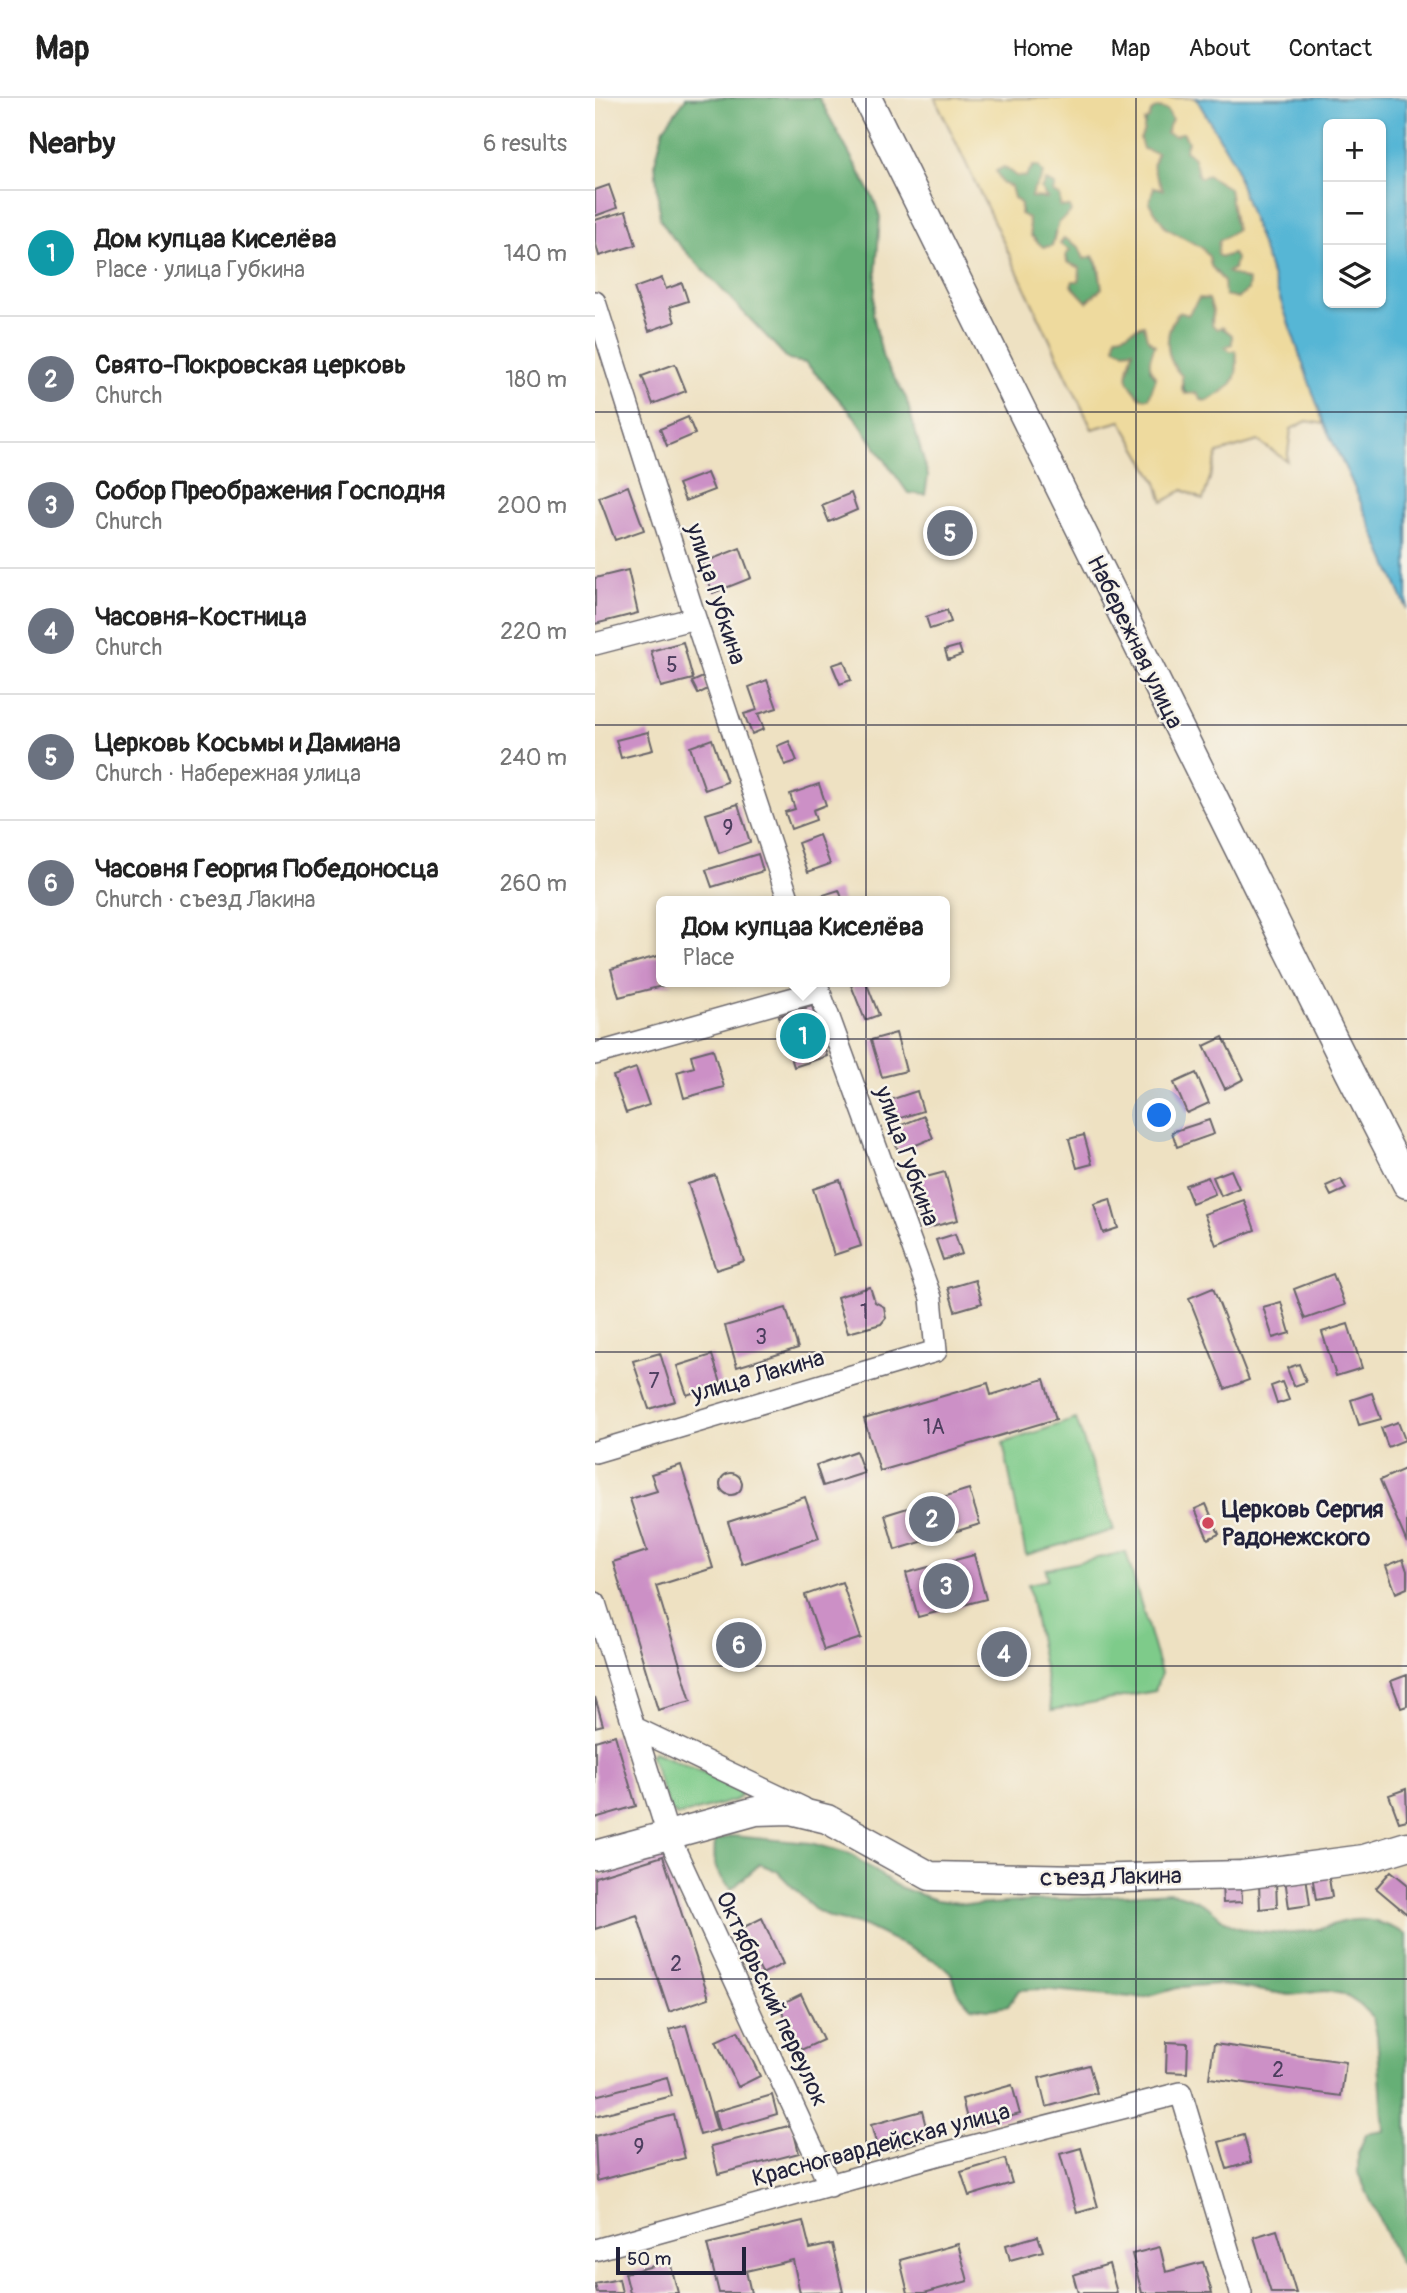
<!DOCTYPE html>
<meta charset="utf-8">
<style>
body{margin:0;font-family:Pangolin,sans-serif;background:#f6f6f6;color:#222}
.controls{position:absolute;right:21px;top:21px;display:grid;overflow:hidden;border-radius:10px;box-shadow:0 2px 5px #0004}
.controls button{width:63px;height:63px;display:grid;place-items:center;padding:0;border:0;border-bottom:2px solid #e0e0e0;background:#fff;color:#222;font:35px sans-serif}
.scale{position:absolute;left:21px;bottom:18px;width:130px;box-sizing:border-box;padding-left:7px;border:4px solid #22223b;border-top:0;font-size:19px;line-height:24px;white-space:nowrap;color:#22223b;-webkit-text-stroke:5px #f7f3e8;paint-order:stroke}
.you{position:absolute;left:565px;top:1018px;width:24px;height:24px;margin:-18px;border:5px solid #fff;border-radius:50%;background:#1a73e8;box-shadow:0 0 0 10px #1a73e833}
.badge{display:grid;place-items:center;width:46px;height:46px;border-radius:50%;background:#d93025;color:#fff;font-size:23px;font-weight:700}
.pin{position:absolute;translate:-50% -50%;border:4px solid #fff;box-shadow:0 2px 7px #0006}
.popup{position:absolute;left:61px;top:798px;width:294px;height:91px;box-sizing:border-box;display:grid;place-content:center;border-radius:10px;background:#fff;filter:drop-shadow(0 2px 5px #0005);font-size:23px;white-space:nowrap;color:#767676}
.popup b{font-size:26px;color:#222}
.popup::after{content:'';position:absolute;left:50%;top:100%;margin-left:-14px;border:14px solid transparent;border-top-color:#fff}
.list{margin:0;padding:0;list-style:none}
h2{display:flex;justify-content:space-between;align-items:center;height:91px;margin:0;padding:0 28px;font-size:30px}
h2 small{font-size:23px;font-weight:400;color:#767676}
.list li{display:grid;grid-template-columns:46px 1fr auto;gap:21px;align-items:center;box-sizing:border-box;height:126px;padding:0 28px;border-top:2px solid #e0e0e0}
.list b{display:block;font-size:26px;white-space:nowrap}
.list p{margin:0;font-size:23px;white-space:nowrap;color:#767676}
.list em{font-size:23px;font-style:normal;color:#767676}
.icon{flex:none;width:38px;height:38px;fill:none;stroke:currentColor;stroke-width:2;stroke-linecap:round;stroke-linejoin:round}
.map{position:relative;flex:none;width:812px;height:2195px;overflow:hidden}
header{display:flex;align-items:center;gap:42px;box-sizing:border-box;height:98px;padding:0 35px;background:#fff;border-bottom:2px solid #e0e0e0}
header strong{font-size:33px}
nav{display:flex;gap:38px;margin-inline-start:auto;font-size:24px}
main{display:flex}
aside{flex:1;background:#fff}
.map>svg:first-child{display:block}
.green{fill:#7ecb8a;stroke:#507662;stroke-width:2}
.forest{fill:#66af76;stroke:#446858;stroke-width:2}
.sand{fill:#eeda9e;stroke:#887e6c;stroke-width:2;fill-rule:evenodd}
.water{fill:#57b6d5;stroke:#3c6c88;stroke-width:2;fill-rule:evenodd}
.building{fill:#cc90c6}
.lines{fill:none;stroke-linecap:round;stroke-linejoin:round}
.street-casing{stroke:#69656a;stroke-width:24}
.secondary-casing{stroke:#69656a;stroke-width:31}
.street{stroke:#fff;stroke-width:21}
.secondary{stroke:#fff;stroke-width:28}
.grid{fill:none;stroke:#22223b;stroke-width:2;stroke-opacity:0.55}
.poi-dot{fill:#d1495b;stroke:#f7f3e8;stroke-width:2.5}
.labels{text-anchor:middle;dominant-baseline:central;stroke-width:5;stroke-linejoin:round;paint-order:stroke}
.number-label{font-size:21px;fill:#4c3e5e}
.street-label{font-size:24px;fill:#22223b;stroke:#f7f3e8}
.poi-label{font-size:24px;font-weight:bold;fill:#22223b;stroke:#f7f3e8;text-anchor:start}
</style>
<header>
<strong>Map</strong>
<nav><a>Home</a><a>Map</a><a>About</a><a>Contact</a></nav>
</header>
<main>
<aside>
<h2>Nearby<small>6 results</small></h2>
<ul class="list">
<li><span class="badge" style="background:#0f9aa8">1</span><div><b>Дом купцаа Киселёва</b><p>Place · улица Губкина</p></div><em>140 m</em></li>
<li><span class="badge" style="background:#6b7280">2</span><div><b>Свято-Покровская церковь</b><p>Church</p></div><em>180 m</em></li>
<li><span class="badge" style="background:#6b7280">3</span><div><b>Собор Преображения Господня</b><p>Church</p></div><em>200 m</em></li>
<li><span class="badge" style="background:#6b7280">4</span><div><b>Часовня-Костница</b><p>Church</p></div><em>220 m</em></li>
<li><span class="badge" style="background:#6b7280">5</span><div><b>Церковь Косьмы и Дамиана</b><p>Church · Набережная улица</p></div><em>240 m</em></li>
<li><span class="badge" style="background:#6b7280">6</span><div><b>Часовня Георгия Победоносца</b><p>Church · съезд Лакина</p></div><em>260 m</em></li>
</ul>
</aside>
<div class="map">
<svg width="812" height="2195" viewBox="0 0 812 2195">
<rect width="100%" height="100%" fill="#f7f3e8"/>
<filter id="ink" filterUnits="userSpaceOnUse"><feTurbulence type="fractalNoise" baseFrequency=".0143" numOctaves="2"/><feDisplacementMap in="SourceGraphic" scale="14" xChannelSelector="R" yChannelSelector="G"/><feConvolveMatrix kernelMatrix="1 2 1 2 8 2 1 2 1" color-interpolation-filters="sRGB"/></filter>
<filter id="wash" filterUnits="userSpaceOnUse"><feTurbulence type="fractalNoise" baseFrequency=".00686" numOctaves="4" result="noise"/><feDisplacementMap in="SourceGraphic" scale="28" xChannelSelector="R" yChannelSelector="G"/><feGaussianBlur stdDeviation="1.57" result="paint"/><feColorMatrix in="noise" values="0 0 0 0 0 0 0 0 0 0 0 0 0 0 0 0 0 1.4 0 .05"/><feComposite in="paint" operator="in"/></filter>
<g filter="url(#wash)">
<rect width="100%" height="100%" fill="#eee1c2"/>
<path class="green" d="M481 1321 519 1432 431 1457 408 1345Z
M531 1454 566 1575 560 1593 457 1612 433 1486 452 1482 451 1471Z
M59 1654 144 1689 146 1698 141 1702 84 1718 75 1713 55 1657Z"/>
<path class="forest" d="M91 0H224L279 101 285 119 278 216 288 261 311 300 333 378 330 397 313 395 259 318 211 265 194 262 76 138 65 121 60 64 69 30Z
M562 10 572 12 586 34 589 35 593 44 590 52C599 57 603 65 602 75L612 77 634 90 641 132 624 143 632 158 637 156 642 160 639 171 633 174 654 183 653 192 642 201 630 197 624 177 616 168 614 159 607 150 571 130 554 105 559 89 567 91C562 75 553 73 562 56L548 51 544 41C551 29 549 18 562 10Z
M409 68 421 78 434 74 438 68H443L448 75V80L436 99 451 100 445 91 451 83 460 87C465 97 472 104 477 114L460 134 457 148 448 149C435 137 424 124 426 106L419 100 416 89 407 85 401 73Z
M469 139C497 160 501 151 507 190L491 204 476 186 478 183 471 157 465 146Z
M604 200 615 201 618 213 617 223 637 237V246L641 253 642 276 633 292 612 303C593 299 587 298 587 278 569 261 568 233 584 214L593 216Z
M549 227 560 247 555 271 561 280 554 300H546C525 278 533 278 538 252L529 253 519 249 521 238C536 237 536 229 549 227Z
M137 1738 216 1745 255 1756 304 1789 341 1802 380 1807 574 1794C588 1797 601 1801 613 1809 623 1816 633 1828 644 1830 668 1836 695 1837 719 1832 736 1828 753 1820 771 1822 786 1824 799 1830 812 1836V2174L803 2162 763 2075V2055L771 2036 789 2033 782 1937 778 1920 765 1907 748 1896 730 1893 695 1897 623 1886 586 1889 548 1900 445 1891 424 1892 413 1908 394 1911 376 1909 364 1896 357 1877 343 1864 270 1828 236 1820 219 1811 182 1773 165 1766 137 1791C119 1775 118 1767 120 1743Z"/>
<path class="sand" d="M340 0H601L640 66 645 86 729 326 712 323 696 331 692 363 663 343 623 355 608 402 588 392 568 404 562 385 526 323 497 331ZM562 10 572 12 577 21 571 35 580 38 586 35H589L593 44 590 52C605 61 598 69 605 80L612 77 634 90 641 132 624 143 622 157 627 159 637 156 641 160 639 171 632 174 654 183 653 192 642 201 630 197 629 184 616 168 614 159 607 150 571 130 554 105 559 89 568 91C561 76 554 72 562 55L548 51 545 41 549 32V23L554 21 556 14ZM438 68H443L448 75C447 85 437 89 436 99L452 100 446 91 451 83 460 87 458 94 465 98V108L474 109 476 114 464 124 457 148 448 149 436 138 433 120 425 116 426 106 419 100 416 89 407 85 401 73 409 69 421 78 430 79ZM469 140 484 149 489 161 498 158 504 169 507 190 492 204 476 187 478 183H484L485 170 472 164 471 157 475 152 465 146ZM604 200 614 201 618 213 617 227 622 231 627 229 637 237V246L630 249 635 253H641C645 283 638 289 612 303L606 302 602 295 590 296 587 292V278C569 261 568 233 584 214L593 217ZM549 227 552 240 560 247C554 261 552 267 561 280L554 300H546C525 278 533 277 538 252L529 253 520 249 521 238C536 237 537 229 549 227Z"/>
<path class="water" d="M601 0H812V511L756 382 729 326 645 86 640 66ZM733 26H786V205H733Z"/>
<g id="blocks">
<path class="building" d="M14 87 22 110 0 118V92Z
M31 113 41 147 4 158 0 143V122Z
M67 180 71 191 87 185 93 203 75 209 80 224 54 233 39 190Z
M80 266 91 293 58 306 47 278Z
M93 319 100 336 72 348 65 331Z
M112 375 119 392 90 403 83 386Z
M33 388 49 432 20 442 4 399Z
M256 395 262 412 234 424 227 407Z
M366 418 375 442 345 452 336 429Z
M145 450 156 480 118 495 107 465Z
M33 472 43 515 0 526V480Z
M352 512 356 524 335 531 331 519Z
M88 544 98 581 66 589 56 553Z
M364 548 367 557 353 562 350 552Z
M249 563 256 582 245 586 237 567Z
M108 579 113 591 103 596 97 584Z
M172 582 182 610 163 616 169 631 157 636 149 616 162 612 154 589Z
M53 634 58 652 26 660 21 642Z
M117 641 132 684 110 692 95 649Z
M194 643 202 663 190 667 182 648Z
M224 686 231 707 218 712 221 722 196 731 190 714 200 711 195 696Z
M143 706 155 744 124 755 111 716Z
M224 737 235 766 213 774 203 745Z
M163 756 168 773 117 789 111 772Z
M244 792 248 803H224L222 799Z
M66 857V884L79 885 24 899 16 871Z
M264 884H271L284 917 270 922 256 887Z
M217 908 232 958 199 969 184 918Z
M301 935 311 973 287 979 276 942Z
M628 939 649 981 630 991 609 948Z
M118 951 129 989 89 1000 82 974 99 969 96 957Z
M41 970 54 1007 31 1015 18 978Z
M601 975 614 1005 592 1015 579 985Z
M322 993 328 1013 296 1023 289 1004Z
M329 1018 338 1040 304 1054 294 1032Z
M614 1022 619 1036 582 1049 577 1034Z
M489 1037 497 1066 482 1070 474 1041Z
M636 1072 644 1090 626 1098 618 1079Z
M350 1074 363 1122 329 1131 316 1083Z
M120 1077 149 1163 121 1172 93 1086Z
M613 1079 620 1096 597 1105 590 1087Z
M746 1081 751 1091 736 1098 731 1088Z
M245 1082 266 1148 239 1157 218 1091Z
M515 1101 523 1130 508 1135 499 1106Z
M649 1102 660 1132 621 1147 609 1116Z
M360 1136 367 1156 348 1162 341 1142Z
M738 1176 750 1207 710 1221 699 1191Z
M380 1182 387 1205 360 1213 353 1190Z
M275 1189 280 1204 289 1209 291 1220 286 1226 253 1235 242 1199Z
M618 1190 654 1282 630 1291 594 1200Z
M686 1204 695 1235 678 1240 668 1209Z
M191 1210 203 1250 142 1269 130 1228Z
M753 1226 767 1270 741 1278 727 1234Z
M65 1255 80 1303 54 1311 38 1263Z
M117 1257 126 1285 92 1297 82 1268Z
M704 1266 711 1284 699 1288 692 1270Z
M449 1281 461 1321 285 1373 269 1321 393 1285 396 1297Z
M687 1284 694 1302 682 1306 676 1288Z
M777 1295 786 1321 764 1327 756 1302Z
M803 1324 810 1342 793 1349 786 1330Z
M261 1353 269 1375 228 1388 221 1367Z
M86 1367 118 1470 61 1488 96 1603 63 1612 18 1464 52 1453 35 1401 62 1393 56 1376Z
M812 1370V1445L785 1382Z
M125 1386a11 11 0 1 1 22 0a11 11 0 1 1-22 0Z
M374 1391 385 1426 300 1452 290 1417Z
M210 1399 224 1440 147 1466 133 1424Z
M611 1406 624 1436 613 1441 600 1411Z
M379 1457 391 1501 323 1519 311 1475Z
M808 1461 812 1473V1490L801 1495 791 1468Z
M247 1484 266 1540 229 1552 210 1497Z
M147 1538 153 1553 140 1557 135 1542Z
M812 1577V1608L806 1610 796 1583Z
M0 1599 8 1627 0 1629Z
M20 1637 41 1708 0 1720V1643Z
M811 1691 812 1722 804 1724 794 1697Z
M68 1758 114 1900 74 1914 42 1817 0 1831V1779Z
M796 1773 812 1786V1816L781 1790Z
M733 1774 737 1799 721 1802 717 1777Z
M711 1778 715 1807 694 1810 690 1780Z
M681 1783 682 1809 665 1811 664 1784Z
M627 1785H646L647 1804 628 1805Z
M167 1820 188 1866 167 1876 145 1831Z
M206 1896 228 1942 206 1952 184 1907Z
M91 1927 122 2032 105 2037 75 1932Z
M143 1933 165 1978 143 1989 121 1943Z
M572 1944 593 1945 592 1975 571 1974Z
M619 1946 751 1964 746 1998 614 1980Z
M494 1967 502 1995 451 2009 444 1980Z
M72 1979 77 1998 0 2018V1998Z
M417 1987 425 2016 374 2029 367 2001Z
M177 1997 182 2016 124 2033 119 2014Z
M327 2013 334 2041 284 2055 276 2027Z
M79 2017 90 2060 2 2083 0 2038Z
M197 2027 204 2055 123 2076 116 2048Z
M649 2037 656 2064 632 2071 624 2044Z
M486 2050 503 2109 482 2115 465 2056Z
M410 2061 417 2085 374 2098 366 2074Z
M208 2123 215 2151 237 2146 248 2194 205 2195 198 2162 151 2173 156 2195H124L112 2146Z
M682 2132 701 2195H676L659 2139Z
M443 2138 448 2153 415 2162 411 2147Z
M363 2146 373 2183 329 2195H313L305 2162Z
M565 2149 571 2174 608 2164 617 2195H547L537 2156Z
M75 2164 83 2195H35L30 2175Z
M514 2166 522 2195H483L478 2177Z
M24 2181 27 2195H2L0 2186Z"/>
</g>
</g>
<g filter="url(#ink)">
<use href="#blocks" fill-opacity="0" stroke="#69656a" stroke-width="2"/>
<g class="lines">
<g class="street-casing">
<path id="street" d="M0 204 100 520 194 803
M0 546 100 520
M0 956 224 893
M0 1354 341 1253 336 1200 221 884
M0 1505 73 1737 235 2088
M40 1630 208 1710
M0 2152 346 2056 586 1995 646 2195"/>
</g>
<g class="secondary-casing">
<path id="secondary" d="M272 0 754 973 812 1086
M0 1757 161 1713 195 1712 232 1721 335 1778 488 1781 647 1777 769 1761 812 1748"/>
</g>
<use href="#street" class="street"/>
<use href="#secondary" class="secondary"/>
</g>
</g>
<path class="grid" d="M271 0V2195M541 0V2195M0 314H812M0 627H812M0 941H812M0 1254H812M0 1568H812M0 1881H812"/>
<circle class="poi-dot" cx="613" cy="1425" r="7"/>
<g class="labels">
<g class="number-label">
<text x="77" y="567">5</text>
<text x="133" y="730">9</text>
<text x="269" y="1214">1</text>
<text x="166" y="1239">3</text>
<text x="59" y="1283">7</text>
<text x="339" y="1329">1А</text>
<text x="81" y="1866">2</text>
<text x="683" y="1972">2</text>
<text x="44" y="2049">9</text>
</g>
<g class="street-label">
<text transform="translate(121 496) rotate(72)">улица Губкина</text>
<text transform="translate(540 544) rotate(64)">Набережная улица</text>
<text transform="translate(312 1058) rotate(70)">улица Губкина</text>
<text transform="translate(163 1278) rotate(-16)">улица Лакина</text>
<text transform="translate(516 1779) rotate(-1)">съезд Лакина</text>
<text transform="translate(177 1901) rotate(65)">Октябрьский переулок</text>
<text transform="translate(286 2047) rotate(-15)">Красногвардейская улица</text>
</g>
<g class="poi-label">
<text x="627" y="1411">Церковь Сергия<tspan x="627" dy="28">Радонежского</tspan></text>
</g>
</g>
</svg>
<div class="controls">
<button>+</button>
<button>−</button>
<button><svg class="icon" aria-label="layers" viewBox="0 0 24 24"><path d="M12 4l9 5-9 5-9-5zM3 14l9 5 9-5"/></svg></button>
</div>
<div class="scale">50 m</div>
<div class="you"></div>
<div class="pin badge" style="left:208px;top:938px;background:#0f9aa8">1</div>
<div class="popup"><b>Дом купцаа Киселёва</b>Place</div>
<div class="pin badge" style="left:337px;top:1421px;background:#6b7280">2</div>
<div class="pin badge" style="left:351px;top:1488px;background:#6b7280">3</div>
<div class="pin badge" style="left:409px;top:1556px;background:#6b7280">4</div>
<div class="pin badge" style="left:355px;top:435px;background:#6b7280">5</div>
<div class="pin badge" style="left:144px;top:1547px;background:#6b7280">6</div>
</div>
</main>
